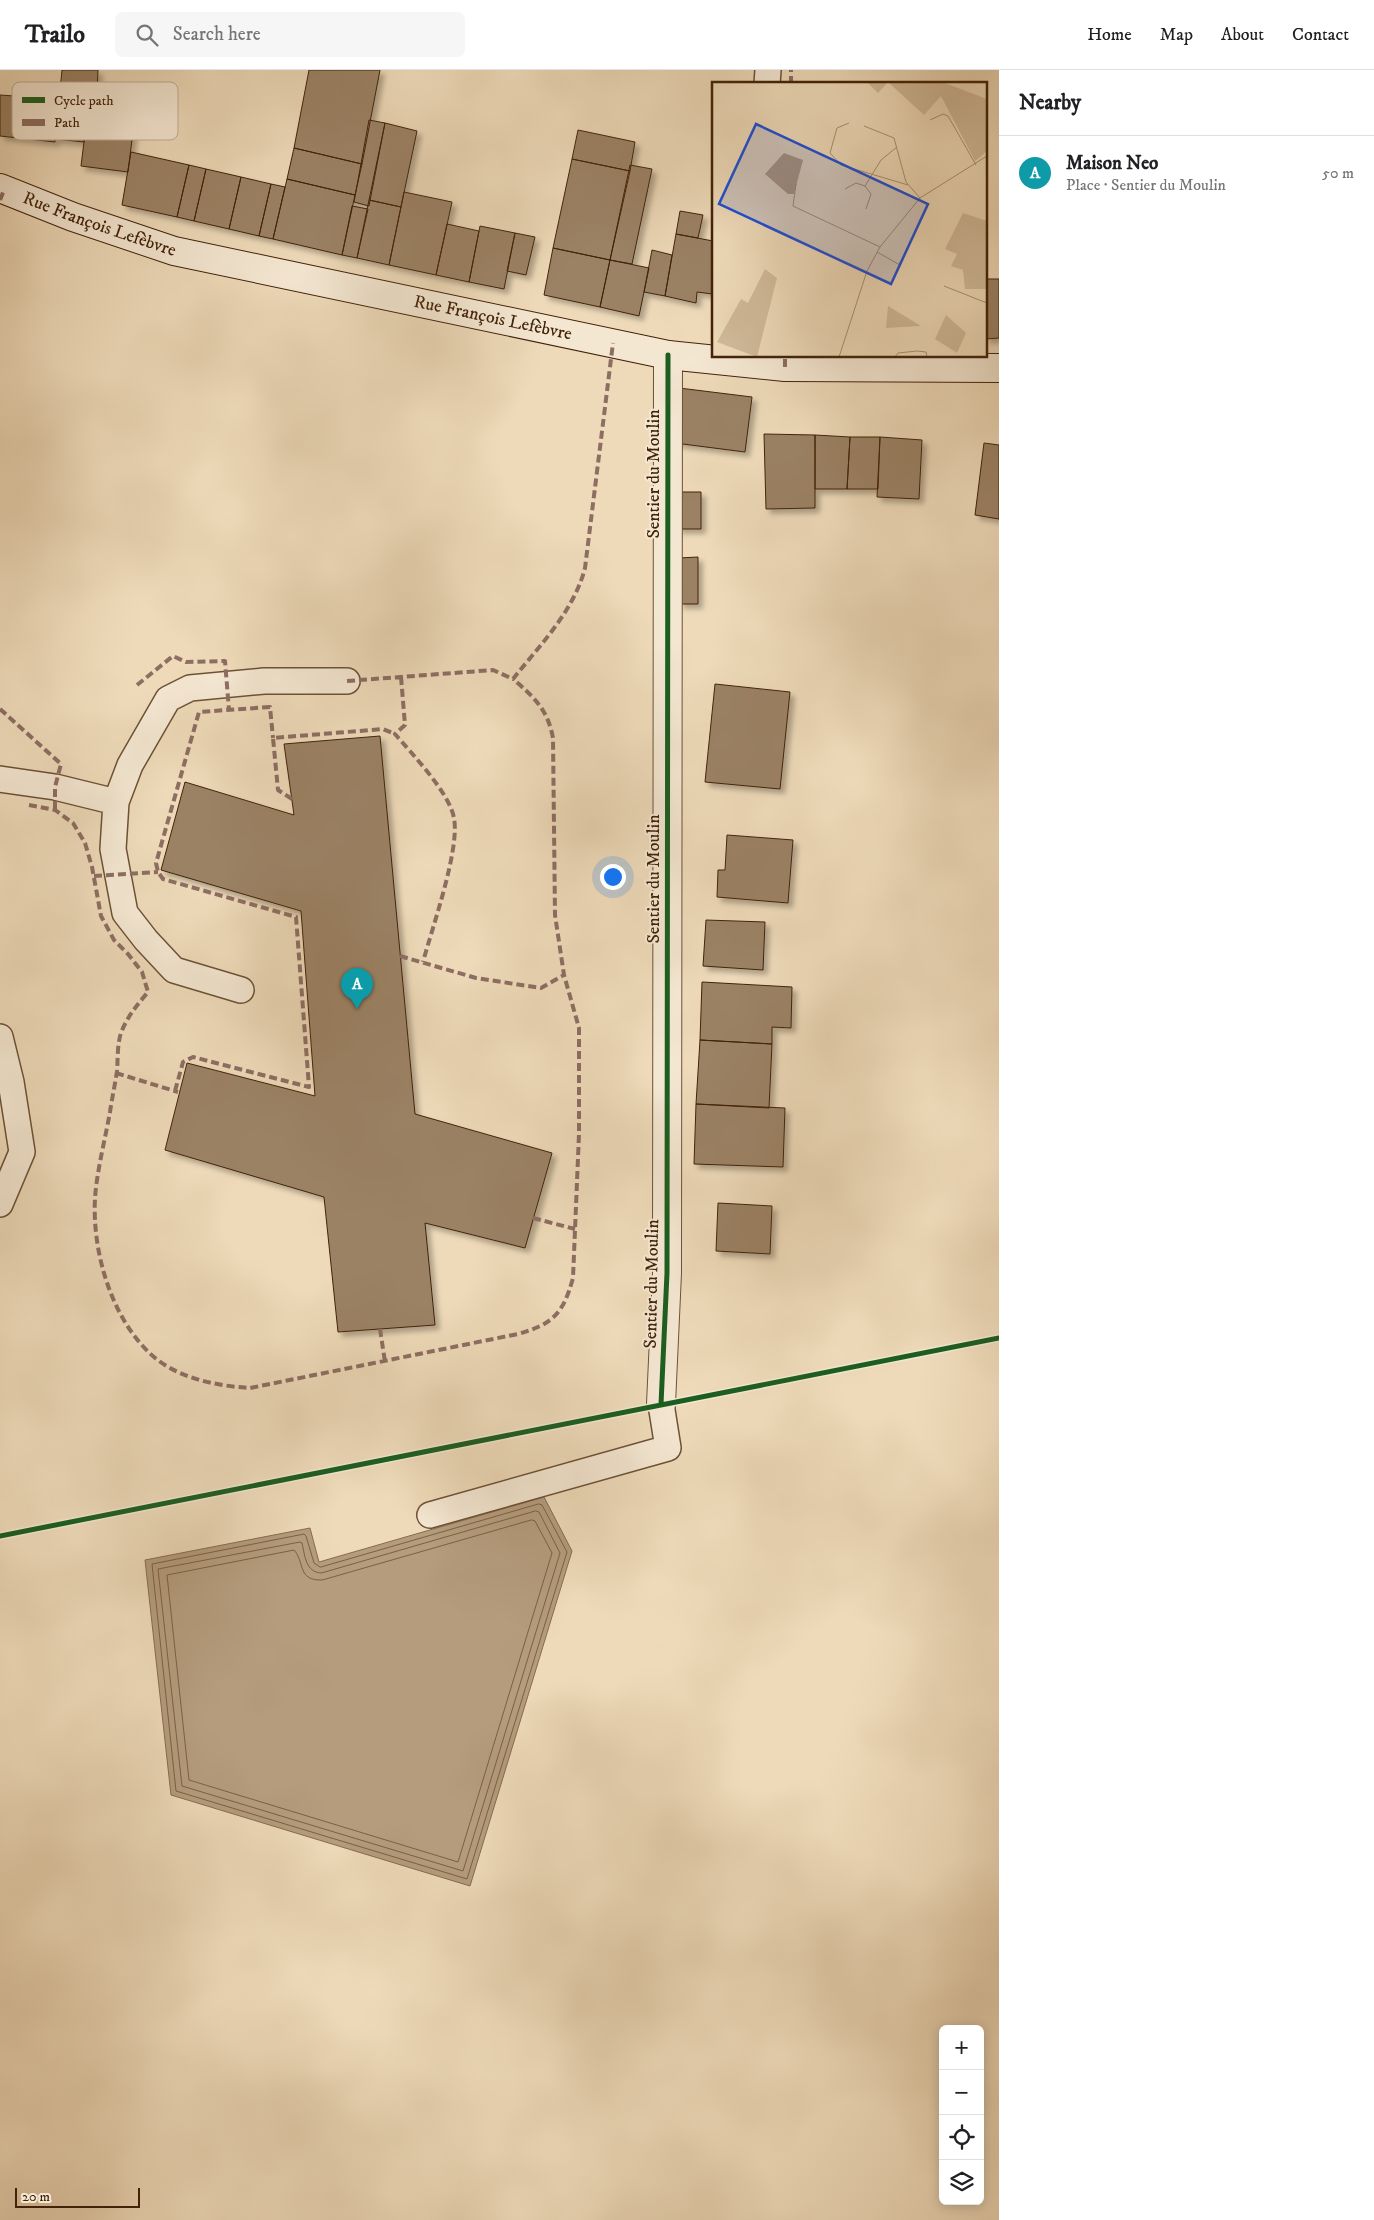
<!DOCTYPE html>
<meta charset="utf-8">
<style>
body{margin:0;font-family:"IM FELL DW Pica",serif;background:#f6f6f6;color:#202124}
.controls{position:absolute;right:15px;bottom:15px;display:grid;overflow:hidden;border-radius:8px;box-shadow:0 2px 12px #0003}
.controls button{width:45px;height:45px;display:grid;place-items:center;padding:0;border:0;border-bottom:1px solid #e0e0e0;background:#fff;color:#202124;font:25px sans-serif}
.scale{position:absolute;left:15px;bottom:12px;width:125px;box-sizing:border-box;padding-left:5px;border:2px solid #422309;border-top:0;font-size:14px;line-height:18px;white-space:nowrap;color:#422309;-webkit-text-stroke:4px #f4e7d2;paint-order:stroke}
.you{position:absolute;left:612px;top:806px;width:18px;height:18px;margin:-12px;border:4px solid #fff;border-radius:50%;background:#1a73e8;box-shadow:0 0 0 8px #1a73e833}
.badge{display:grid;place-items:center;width:32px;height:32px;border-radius:50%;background:#8f2418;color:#fff;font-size:16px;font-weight:700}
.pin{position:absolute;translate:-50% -41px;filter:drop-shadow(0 1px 2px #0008)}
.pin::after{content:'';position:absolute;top:26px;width:18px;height:15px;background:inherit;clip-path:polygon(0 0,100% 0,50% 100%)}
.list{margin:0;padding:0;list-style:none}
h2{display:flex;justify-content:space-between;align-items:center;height:65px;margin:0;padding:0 20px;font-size:21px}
h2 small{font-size:16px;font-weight:400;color:#757577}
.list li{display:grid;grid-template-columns:32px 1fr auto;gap:15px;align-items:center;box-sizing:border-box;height:75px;padding:0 20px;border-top:1px solid #e0e0e0}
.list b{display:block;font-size:19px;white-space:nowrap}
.list p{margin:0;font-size:16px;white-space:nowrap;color:#757577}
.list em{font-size:16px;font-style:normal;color:#757577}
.icon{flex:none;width:28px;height:28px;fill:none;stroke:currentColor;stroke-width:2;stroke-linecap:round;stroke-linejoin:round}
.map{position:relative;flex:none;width:999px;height:2150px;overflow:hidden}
header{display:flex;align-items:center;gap:30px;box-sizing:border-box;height:70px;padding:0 25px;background:#fff;border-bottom:1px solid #e0e0e0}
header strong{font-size:24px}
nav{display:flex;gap:28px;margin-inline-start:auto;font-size:18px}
.search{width:350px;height:45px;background:#f6f6f6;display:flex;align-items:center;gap:12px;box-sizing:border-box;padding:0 18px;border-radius:8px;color:#757577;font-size:19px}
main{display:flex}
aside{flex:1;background:#fff}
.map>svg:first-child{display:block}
.water{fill:#b49c7d;stroke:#866c4f}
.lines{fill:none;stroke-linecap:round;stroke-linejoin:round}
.shore{stroke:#7b6043;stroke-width:1}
.building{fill:#9b8265;stroke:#422309;filter:url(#shadow)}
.lane-casing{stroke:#6d5135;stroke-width:28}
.street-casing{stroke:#6d5135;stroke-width:30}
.secondary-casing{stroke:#422309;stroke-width:30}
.lane{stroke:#f4e7d2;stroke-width:25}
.street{stroke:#f4e7d2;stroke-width:28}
.secondary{stroke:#f4e7d2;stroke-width:28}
.quiet{stroke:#8d6e63;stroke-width:4;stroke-dasharray:8 4;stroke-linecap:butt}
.cycleway-casing{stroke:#f4e7d2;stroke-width:8}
.cycleway{stroke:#1b5e20;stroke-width:5}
.labels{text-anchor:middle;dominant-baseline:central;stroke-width:4;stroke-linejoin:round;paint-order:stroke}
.street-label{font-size:18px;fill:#422309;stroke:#f4e7d2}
.inset-road{fill:none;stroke:#a99173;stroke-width:1}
.view{fill:#1d4ed8;fill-opacity:0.15;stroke:#1d4ed8;stroke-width:2.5}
.inset-edge{fill:none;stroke:#422309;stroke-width:2.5}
.key{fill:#f4e7d2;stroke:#bfac96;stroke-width:1}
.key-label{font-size:14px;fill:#422309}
</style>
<header>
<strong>Trailo</strong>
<div class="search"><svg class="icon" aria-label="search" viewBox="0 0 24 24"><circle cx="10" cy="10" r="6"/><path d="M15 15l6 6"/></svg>Search here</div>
<nav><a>Home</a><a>Map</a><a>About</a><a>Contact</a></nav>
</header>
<main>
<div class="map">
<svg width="999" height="2150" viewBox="0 0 999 2150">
<defs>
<filter id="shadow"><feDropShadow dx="4.5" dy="4.5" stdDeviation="2.5" flood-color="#0004"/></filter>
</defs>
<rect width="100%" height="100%" fill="#eedab9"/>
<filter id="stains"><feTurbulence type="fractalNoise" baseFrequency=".004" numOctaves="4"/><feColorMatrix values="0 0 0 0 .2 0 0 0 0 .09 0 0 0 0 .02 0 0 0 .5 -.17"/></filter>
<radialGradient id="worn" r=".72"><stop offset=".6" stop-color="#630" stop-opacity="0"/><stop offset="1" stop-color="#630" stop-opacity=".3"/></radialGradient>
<path class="water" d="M544 1427 572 1481 470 1816 171 1725 145 1490 310 1458 319 1492Z"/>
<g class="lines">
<path class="shore" d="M539 1434 542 1435 567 1482 467 1809 176 1721 152 1494 304 1464 306 1466 314 1493 320 1497Z
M536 1441 539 1442 560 1483 463 1801 182 1716 158 1499 300 1472 302 1473C305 1485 305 1502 321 1503Z
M532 1450 535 1451 552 1483 458 1792 189 1710 167 1505 294 1480C305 1492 297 1511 322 1510Z"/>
</g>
<path class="building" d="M62 0H98L96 40 88 39 84 72 55 69Z
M309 0H380L362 94 294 78Z
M0 25 57 29 55 72 0 66Z
M88 39 135 45 128 102 81 96Z
M369 50 385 53 369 136 354 132Z
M385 53 417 61 401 137 369 130Z
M578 60 635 72 630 101 572 89Z
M294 78 362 94 355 125 287 109Z
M131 82 189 95 177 147 122 135Z
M572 89 630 101 610 190 553 178Z
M189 95 206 99 194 151 177 147Z
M630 95 652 99 632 194 610 190Z
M206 99 241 107 229 159 194 151Z
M241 107 271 114 259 166 229 159Z
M287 109 355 125 342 185 273 169Z
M271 114 285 117 273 169 259 166Z
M404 122 452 132 436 205 389 195Z
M369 130 401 137 389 195 357 188Z
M352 136 368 139 357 188 342 185Z
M680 141 703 145 698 168 676 164Z
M447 154 479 161 469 212 436 205Z
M480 156 515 163 504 219 469 212Z
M515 163 535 167 526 205 507 201Z
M676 164 713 171V224L697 222 696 233 665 226Z
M553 178 610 190 600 237 544 225Z
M652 180 672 185 665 226 644 222Z
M610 190 649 198 639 246 600 237Z
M985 209H999V268L985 269Z
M679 318 752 327 745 382 675 373Z
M764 364 815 365V438L766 439Z
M815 365 850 367 847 419H815Z
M850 367H880L878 419H847Z
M880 367 922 370 919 429 877 427Z
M984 373 999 375V449L975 445Z
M677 422H701V459H677Z
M698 487V534H679V488Z
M715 614 790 622 780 719 705 712Z
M380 666 415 1044 552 1083 525 1178 425 1153 435 1255 338 1262 324 1127 165 1080 187 993 315 1026 301 841 161 800 185 712 294 745 284 674Z
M727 765 793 770 788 833 717 827 718 800H725Z
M706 850 765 852 763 900 703 896Z
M702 912 792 917 791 958 772 957V974L700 970Z
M700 970 772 974 769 1038 696 1034Z
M696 1034 785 1038 783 1097 694 1094Z
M718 1133 772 1136 770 1184 716 1181Z"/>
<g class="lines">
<g class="lane-casing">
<path id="lane" d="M767 14 768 0
M0 709 55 717 116 732 130 695 168 629 190 618 264 611H347
M116 732 113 779 125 843 146 870 174 900 241 920
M0 967 11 1012 22 1082 0 1134
M430 1445 668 1378 661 1334"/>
</g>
<g class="street-casing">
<path id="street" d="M661 1334 667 1203 668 285"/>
</g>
<g class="secondary-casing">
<g id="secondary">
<path id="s1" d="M0 118 73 147 174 181 668 285 785 297 999 298"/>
</g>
</g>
<use href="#lane" class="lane"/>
<use href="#street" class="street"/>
<use href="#secondary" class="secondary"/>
<path class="quiet" d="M791 14V0
M0 130 4 120
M785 297V286
M401 607 405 655 395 664C412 684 449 722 454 748 460 780 432 858 423 892
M347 611 493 600 513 609C540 575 574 541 585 498L613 273
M137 615 173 586 186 592 225 591 229 640
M0 639 61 694 55 717V740
M292 729 278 720 273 668 383 659 395 664
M29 735 55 740 73 753 85 773 92 797 101 846 114 870 128 884 142 902 148 922C137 935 127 947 121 963 117 975 118 989 117 1001 115 1015 112 1028 110 1042 105 1070 97 1100 95 1128 92 1183 112 1251 154 1287 180 1309 218 1316 250 1318L518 1264C553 1254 563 1244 573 1208L579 1064V958L564 905 555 845 553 668C548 640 534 627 513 609
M94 806 158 802
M400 886 476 908 541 918 564 905
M116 1003 178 1022
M175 1021 183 992 193 987 309 1017 296 847 163 809 158 802 156 793 199 642 270 637 273 668
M533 1148 575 1159
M380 1259 385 1292"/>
<g class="cycleway-casing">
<path id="cycleway" d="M661 1334 667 1203 668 285
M0 1466 999 1268"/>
</g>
<use href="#cycleway" class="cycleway"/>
</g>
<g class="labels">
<g class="street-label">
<text stroke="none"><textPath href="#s1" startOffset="106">Rue François Lefèbvre</textPath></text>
<text stroke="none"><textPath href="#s1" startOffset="511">Rue François Lefèbvre</textPath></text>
<text transform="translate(654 404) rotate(-90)">Sentier du Moulin</text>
<text transform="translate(654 809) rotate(-90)">Sentier du Moulin</text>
<text transform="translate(652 1214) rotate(-89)">Sentier du Moulin</text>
</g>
</g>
<g transform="translate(712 12)">
<rect width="275" height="275" fill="#eedab9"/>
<path d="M155 0H230L275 17V69L263 79 229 14 212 33 176 0 166 11ZM251 131 275 139V207H253L251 188 239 184 245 172 233 167ZM53 187 65 196 45 275 5 260 29 217 36 221ZM176 224 209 244 174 246ZM234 233 254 251 245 271 223 257Z" fill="#d1bb9b"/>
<path d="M72 71 91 78 82 112H76L53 92Z" fill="#b49c7d"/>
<path class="inset-road" d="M218 38 231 32 236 34 264 83M137 41 125 46 118 71 129 83 196 103M152 44 182 56 194 100 208 116M84 102 81 124 168 165M133 107 144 101 153 104M154 127 159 112 153 104 169 78 185 65M165 170 188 183M232 204 275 221M127 275 155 189 168 165 208 116 275 74M183 275 186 271 205 269 214 270 215 275"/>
<path class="view" d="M44 42 216 122 179 202 7 122Z"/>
<rect width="275" height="275" class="inset-edge"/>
</g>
<rect x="12" y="12" width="166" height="58" rx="8" class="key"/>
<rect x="22" y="27" width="23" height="6" fill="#1b5e20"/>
<rect x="22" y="49" width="23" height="7" fill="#8d6e63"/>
<g class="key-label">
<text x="54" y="35">Cycle path</text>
<text x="54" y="57">Path</text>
</g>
<rect width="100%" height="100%" filter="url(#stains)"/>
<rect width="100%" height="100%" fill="url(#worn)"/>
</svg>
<div class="controls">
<button>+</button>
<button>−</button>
<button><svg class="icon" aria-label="locate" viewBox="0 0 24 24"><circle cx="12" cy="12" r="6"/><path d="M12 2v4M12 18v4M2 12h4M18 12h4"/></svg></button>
<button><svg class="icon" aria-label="layers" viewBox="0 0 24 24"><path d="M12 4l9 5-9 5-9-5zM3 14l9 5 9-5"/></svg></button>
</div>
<div class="scale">20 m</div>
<div class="you"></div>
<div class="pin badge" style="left:357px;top:939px;background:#0f9aa8">A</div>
</div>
<aside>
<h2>Nearby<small></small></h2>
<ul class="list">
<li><span class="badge" style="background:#0f9aa8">A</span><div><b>Maison Neo</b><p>Place · Sentier du Moulin</p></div><em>50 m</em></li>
</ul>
</aside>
</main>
